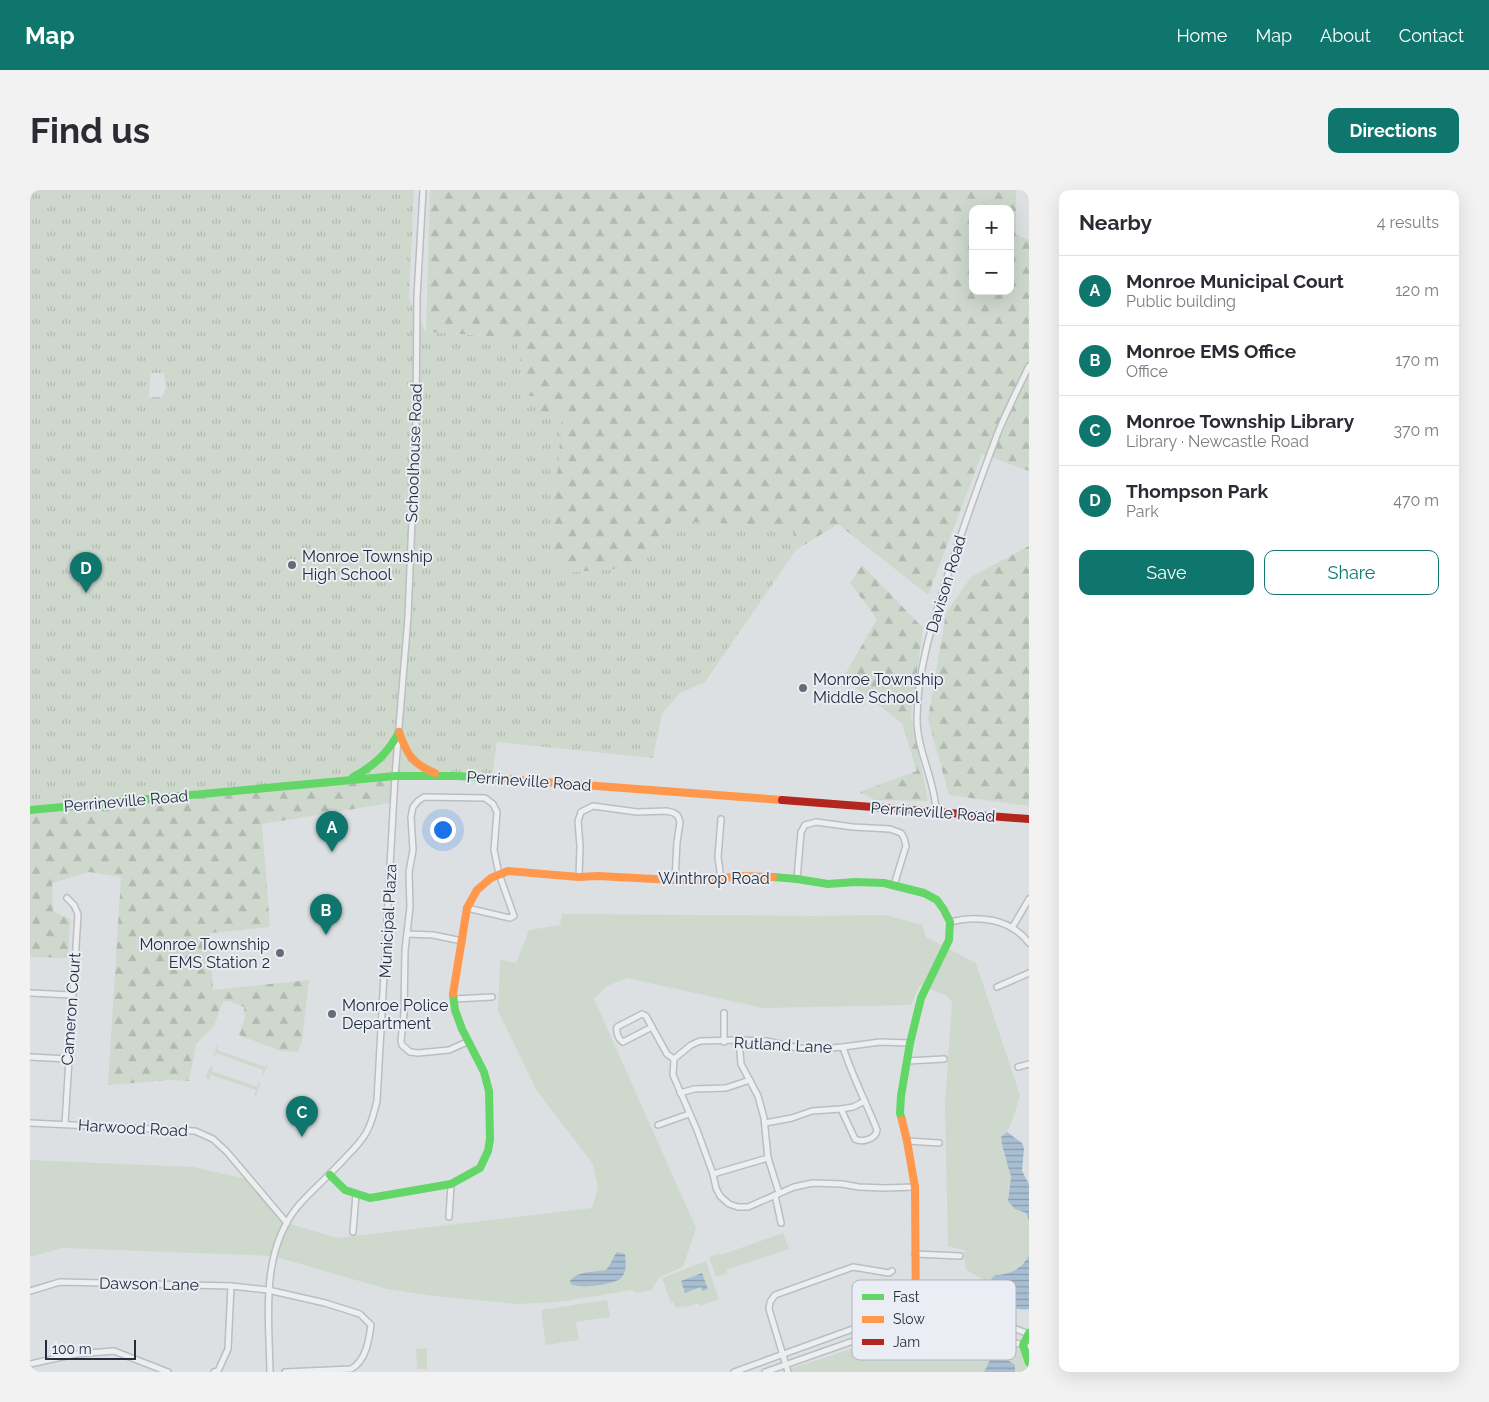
<!DOCTYPE html>
<meta charset="utf-8">
<style>
:root{--surface:#fff;--page:#f2f2f3;--text:#2b2b33;--muted:#7c7c81;--line:#e1e1e2;--accent:#0f766e}
body{margin:0;font-family:Raleway,sans-serif;background:var(--page);color:var(--text)}
.controls{position:absolute;right:15px;top:15px;display:grid;overflow:hidden;border-radius:10px;box-shadow:0 5px 20px #0002}
.controls button{width:45px;height:45px;display:grid;place-items:center;padding:0;border:0;border-bottom:1px solid var(--line);background:var(--surface);color:var(--text);font:25px sans-serif}
.scale{position:absolute;left:15px;bottom:12px;width:91px;box-sizing:border-box;padding-left:5px;border:2px solid #242e3d;border-top:0;font-size:14px;line-height:18px;white-space:nowrap;color:#242e3d;-webkit-text-stroke:4px #eaeef4;paint-order:stroke}
.you{position:absolute;left:412px;top:639px;width:18px;height:18px;margin:-12px;border:4px solid #fff;border-radius:50%;background:#1a73e8;box-shadow:0 0 0 8px #1a73e833}
.badge{display:grid;place-items:center;width:32px;height:32px;border-radius:50%;background:var(--accent);color:#fff;font-size:16px;font-weight:700}
.pin{position:absolute;translate:-50% -41px;filter:drop-shadow(0 1px 2px #0008)}
.pin::after{content:'';position:absolute;top:26px;width:18px;height:15px;background:inherit;clip-path:polygon(0 0,100% 0,50% 100%)}
.list{margin:0;padding:0;list-style:none}
h2{display:flex;justify-content:space-between;align-items:center;height:65px;margin:0;padding:0 20px;font-size:21px}
h2 small{font-size:16px;font-weight:400;color:var(--muted)}
.list li{display:grid;grid-template-columns:32px 1fr auto;gap:15px;align-items:center;box-sizing:border-box;height:70px;padding:0 20px;border-top:1px solid var(--line)}
.list b{display:block;font-size:19px;white-space:nowrap}
.list p{margin:0;font-size:16px;white-space:nowrap;color:var(--muted)}
.list em{font-size:16px;font-style:normal;color:var(--muted)}
.actions{display:flex;gap:10px;padding:15px 20px}
.actions a{flex:1;padding:11px 0;border:1px solid var(--accent);border-radius:10px;text-align:center;font-size:18px;color:var(--accent)}
.actions .main{background:var(--accent);color:#fff}
.map{position:relative;flex:none;width:999px;height:1182px;overflow:hidden;border-radius:10px}
header{display:flex;align-items:center;gap:30px;box-sizing:border-box;height:70px;padding:0 25px;background:var(--accent);color:#fff}
header strong{font-size:24px}
nav{display:flex;gap:28px;margin-inline-start:auto;font-size:18px}
.intro{display:flex;align-items:center;justify-content:space-between;box-sizing:border-box;height:120px;padding:0 30px}
h1{margin:0;font-size:35px}
.button{padding:12px 22px;border-radius:10px;background:var(--accent);color:#fff;font-size:18px;font-weight:700}
main{display:flex;gap:30px;padding:0 30px}
aside{flex:1;background:var(--surface);border-radius:10px;box-shadow:0 5px 20px #0002}
.map>svg:first-child{display:block}
</style>
<header>
<strong>Map</strong>
<nav><a>Home</a><a>Map</a><a>About</a><a>Contact</a></nav>
</header>
<div class="intro"><h1>Find us</h1><a class="button">Directions</a></div>
<main>
<div class="map">
<svg width="999" height="1182" viewBox="0 0 999 1182">
<defs>
<pattern id="forest-firs" width="22" height="20" patternUnits="userSpaceOnUse" patternTransform="scale(1.25)"><rect width="22" height="20" fill="#ced8cd"/><path d="M5 1l3.5 6h-7zM16 11l3.5 6h-7z" fill="#b1bab1"/></pattern>
<pattern id="park-tufts" width="24" height="20" patternUnits="userSpaceOnUse" patternTransform="scale(1.25)"><rect width="24" height="20" fill="#ced8cd"/><path d="M3 7l-1-3M5 7V3M7 7l1-3M15 17l-1-3M17 17v-4M19 17l1-3" fill="none" stroke="#b1bab1"/></pattern>
<pattern id="water-rules" width="6" height="5" patternUnits="userSpaceOnUse" patternTransform="scale(1.25)"><rect width="6" height="5" fill="#a8bed2"/><path d="M0 2.5h6" fill="none" stroke="#899bac"/></pattern>
</defs>
<rect width="100%" height="100%" fill="#dde0e3"/>
<g fill="#ced8cd">
<path d="M 532,724 L 784,726 L 855,725 L 892,735 L 896,747 L 946,773 L 990,905 L 983,929 L 977,942 C 963,949 980,975 981,987 C 981,994 978,1003 978,1011 L 985,1019 L 996,1023 L 999,1031 L 999,1066 L 996,1071 L 982,1081 L 975,1085 L 965,1085 L 961,1089 L 956,1091 L 936,1080 L 934,1060 L 918,1056 L 915,915 L 922,812 L 917,806 L 890,795 L 881,815 L 733,818 L 597,788 L 577,796 L 564,809 L 666,1038 L 653,1077 L 630,1087 L 621,1100 L 607,1103 L 602,1100 L 528,1112 L 487,1114 L 403,1106 L 357,1099 L 243,1066 L 33,1058 L 0,1067 L 0,970 L 163,977 L 221,990 L 257,1033 L 307,1048 L 562,1018 L 568,997 L 563,974 L 507,901 L 468,821 L 470,770 L 486,773 L 499,740 L 530,735 Z"/>
<path d="M 187,855 L 188,855 L 187,860 L 235,877 L 238,872 L 234,885 L 232,884 L 233,880 L 186,863 L 184,867 L 183,867 Z"/>
<path d="M 183,875 L 182,881 L 227,897 L 228,893 L 231,892 L 226,906 L 224,905 L 226,900 L 181,885 L 179,890 L 177,889 L 176,886 L 179,878 Z"/>
<path d="M 753,1043 L 759,1059 L 696,1080 L 697,1083 L 686,1087 L 679,1067 L 690,1063 L 691,1065 Z"/>
<path d="M 676,1071 L 689,1109 L 670,1116 L 668,1113 L 654,1118 L 654,1116 L 646,1118 L 643,1112 L 641,1113 L 632,1088 Z"/>
<path d="M 577,1110 L 580,1127 L 546,1132 L 549,1150 L 516,1155 L 511,1120 Z"/>
<path d="M 883,1139 L 947,1143 L 996,1161 L 999,1173 L 999,1182 L 760,1182 L 759,1179 Z"/>
<path d="M 397,1158 L 397,1179 L 387,1179 L 386,1159 Z"/>
</g>
<g fill="url(#forest-firs)" fill-rule="evenodd">
<path d="M 400,0 L 986,0 L 986,44 L 999,50 L 999,281 L 952,264 L 898,405 L 808,334 L 766,360 L 762,337 L 642,331 L 607,378 L 541,382 L 529,377 L 517,351 L 528,276 L 510,223 L 495,205 L 487,148 L 396,142 ZM 943,19 L 980,19 L 980,101 L 943,101 Z"/>
<path d="M 999,356 L 999,616 L 919,605 L 898,529 L 916,423 L 941,387 Z"/>
<path d="M 832,375 L 893,438 L 881,525 L 898,611 L 845,610 L 829,602 L 887,581 L 872,533 L 813,488 L 847,429 L 820,393 Z"/>
<path d="M 368,585 L 366,612 L 232,634 L 240,737 L 180,743 L 183,800 L 279,790 L 272,851 L 268,862 L 251,861 L 209,845 L 215,827 L 214,817 L 200,811 L 194,811 L 190,818 L 184,836 L 166,854 L 159,891 L 140,890 L 78,895 L 91,687 L 59,682 L 22,693 L 23,721 L 40,729 L 38,768 L 0,767 L 0,620 Z"/>
</g>
<path fill="url(#park-tufts)" fill-rule="evenodd" d="M 0,0 L 384,0 L 379,109 L 396,142 L 487,148 L 495,205 L 510,207 L 510,223 L 532,226 L 528,276 L 518,351 L 529,377 L 542,382 L 607,378 L 642,331 L 762,337 L 766,360 L 675,492 L 650,503 L 632,523 L 623,568 L 467,552 L 462,587 L 412,586 L 0,620 ZM 120,183 L 134,183 L 136,198 L 132,207 L 119,207 Z"/>
<g fill="url(#water-rules)">
<path d="M 977,942 L 992,953 L 994,958 L 992,981 L 999,994 L 999,1031 L 996,1023 L 985,1019 L 978,1011 L 981,987 L 972,955 L 971,947 Z"/>
<path d="M 587,1062 L 595,1064 C 596,1072 597,1082 591,1088 C 584,1095 549,1099 541,1094 L 540,1091 C 547,1081 565,1082 576,1080 C 581,1075 582,1068 587,1062 Z"/>
<path d="M 999,1066 L 999,1119 C 983,1122 970,1113 960,1101 L 961,1089 L 965,1085 C 979,1085 991,1079 999,1066 Z"/>
<path d="M 672,1083 L 678,1099 L 672,1101 L 671,1097 L 655,1103 L 651,1091 Z"/>
<path d="M 965,1167 L 979,1171 L 985,1175 L 985,1182 L 954,1182 L 961,1168 Z"/>
</g>
<g fill="none" stroke-linecap="round" stroke-linejoin="round">
<defs>
<g id="street">
<path d="M 906,621 C 905,590 887,561 887,529 C 887,478 904,429 919,381 C 934,335 950,290 967,245 C 976,222 988,199 999,176"/>
<path d="M 549,687 L 550,656 L 548,631 L 551,622 L 563,616 L 607,622 L 637,621 L 644,623 L 648,626 L 650,632 L 647,652 L 645,690"/>
<path d="M 691,689 L 688,667 L 691,629"/>
<path d="M 767,689 L 771,642 L 775,635 L 786,632 L 823,637 L 860,639 L 871,643 L 874,648 L 876,656 L 864,695"/>
<path d="M 437,718 L 480,728 L 484,726 L 469,684 L 464,660 L 467,622 L 463,614 L 455,608 L 394,607 L 388,611 L 383,617 L 381,627 L 383,660 L 379,682 L 380,717 L 375,760 L 374,823 L 371,851 L 372,855 L 380,862 L 388,863 L 419,860 L 437,852"/>
<path d="M 920,732 C 948,725 980,728 999,753"/>
<path d="M 982,738 L 999,709"/>
<path d="M 377,744 L 403,745 L 432,751"/>
<path d="M 967,797 L 999,783"/>
<path d="M 0,803 L 42,805"/>
<path d="M 424,809 L 462,807"/>
<path d="M 612,824 L 616,826 L 622,837 L 593,852 C 588,849 586,842 587,837 Z"/>
<path d="M 622,837 L 637,864 L 644,869"/>
<path d="M 709,850 L 711,874 L 728,906 L 734,928 L 738,968 L 749,1003"/>
<path d="M 694,852 L 694,823"/>
<path d="M 880,853 L 850,852 L 813,857 L 789,859 L 768,858 L 737,851 L 709,850 L 670,851 L 661,855 L 644,869 L 643,885 L 667,940 L 683,984 L 686,998 L 690,1006 L 699,1014 L 708,1017 L 718,1017 L 764,997 L 783,993 L 812,994 L 829,997 L 855,998 L 885,997"/>
<path d="M 0,867 L 38,869"/>
<path d="M 877,871 L 914,869"/>
<path d="M 988,877 L 999,874"/>
<path d="M 650,903 L 664,899 L 696,898 L 720,890"/>
<path d="M 811,919 L 825,949 C 832,953 846,949 847,940 C 836,912 822,886 813,857"/>
<path d="M 0,933 L 165,941 L 183,949 L 197,962 L 257,1033"/>
<path d="M 735,933 L 762,928 L 782,921 L 811,919 L 823,917 L 835,911"/>
<path d="M 35,934 L 48,724 L 44,715 L 37,708"/>
<path d="M 628,935 L 659,924"/>
<path d="M 877,951 L 909,953"/>
<path d="M 683,984 L 738,968"/>
<path d="M 745,1005 L 751,1033"/>
<path d="M 419,1027 L 421,994"/>
<path d="M 323,1042 L 326,1004"/>
<path d="M 885,1064 L 930,1066"/>
<path d="M 0,1101 L 30,1092 L 201,1096 L 238,1100 L 295,1113 L 330,1124 L 341,1135 C 339,1150 336,1171 321,1179 L 255,1182"/>
<path d="M 0,1174 L 46,1164 L 84,1161 L 138,1182"/>
<path d="M 184,1182 L 188,1181 L 198,1159 L 201,1096"/>
<path d="M 240,1182 C 239,1126 230,1062 268,1016 C 283,999 301,984 316,967 C 323,960 331,952 336,943 C 342,933 344,922 347,911 L 365,586 L 378,427 L 386,232 L 387,107 L 393,0"/>
<path d="M 704,1182 L 831,1136 L 861,1128 L 905,1124 L 940,1127 L 962,1130 L 999,1144"/>
<path d="M 735,1182 L 826,1150 L 867,1139 L 916,1137 L 945,1140 L 999,1157"/>
<path d="M 758,1182 L 739,1119 L 740,1112 L 745,1105 L 823,1077 L 859,1083 L 862,1081"/>
</g>
</defs>
<use href="#street" stroke="#bbbec1" stroke-width="8"/>
<use href="#street" stroke="#edeef0" stroke-width="5"/>
<g stroke="#63d668" stroke-width="8">
<path d="M 323,587 C 344,576 358,563 369,542"/>
<path d="M 0,620 L 365,586 L 427,586 L 476,589"/>
<path d="M 743,687 L 767,689 L 798,694 L 825,692 L 854,693 L 894,703 L 907,710 L 914,720 L 920,732 L 919,750 L 891,808 L 880,853 L 871,906 L 870,923 L 872,930"/>
<path d="M 300,985 L 315,1000 L 340,1008 L 421,994 L 450,978 L 458,961 L 460,949 L 459,901 L 454,882 L 432,839 L 425,820 L 423,804"/>
<path d="M 999,1143 L 993,1155 L 999,1173"/>
</g>
<g stroke="#ff974d" stroke-width="8">
<path d="M 369,542 C 377,564 382,574 405,583"/>
<path d="M 476,589 L 752,610"/>
<path d="M 423,804 L 437,718 L 447,700 L 461,688 L 478,681 L 549,687 L 568,686 L 662,691 L 683,690 L 708,686 L 743,687"/>
<path d="M 872,930 L 877,951 L 885,997 L 886,1137"/>
</g>
<path stroke="#b3261e" stroke-width="8" d="M 752,610 L 999,629"/>
</g>
<g fill="#656c77" stroke="#eaeef4" stroke-width="2">
<circle cx="262" cy="375" r="5"/>
<circle cx="773" cy="498" r="5"/>
<circle cx="250" cy="763" r="5"/>
<circle cx="302" cy="824" r="5"/>
</g>
<g text-anchor="middle" dominant-baseline="central" stroke-width="4" stroke-linejoin="round" paint-order="stroke">
<g font-size="16" fill="#242e3d" stroke="#eaeef4">
<text transform="translate(384 263) rotate(-88)">Schoolhouse Road</text>
<text transform="translate(916 394) rotate(-73)">Davison Road</text>
<text transform="translate(499 591) rotate(4)">Perrineville Road</text>
<text transform="translate(96 611) rotate(-5)">Perrineville Road</text>
<text transform="translate(903 622) rotate(4)">Perrineville Road</text>
<text x="684" y="688">Winthrop Road</text>
<text transform="translate(358 731) rotate(-87)">Municipal Plaza</text>
<text transform="translate(41 819) rotate(-86)">Cameron Court</text>
<text transform="translate(753 855) rotate(3)">Rutland Lane</text>
<text transform="translate(103 938) rotate(3)">Harwood Road</text>
<text transform="translate(119 1094) rotate(1)">Dawson Lane</text>
</g>
<g font-size="16" fill="#242e3d" stroke="#eaeef4" text-anchor="start">
<text x="272" y="366">Monroe Township<tspan x="272" dy="18">High School</tspan></text>
<text x="783" y="489">Monroe Township<tspan x="783" dy="18">Middle School</tspan></text>
<text x="240" y="754" text-anchor="end">Monroe Township<tspan x="240" dy="18">EMS Station 2</tspan></text>
<text x="312" y="815">Monroe Police<tspan x="312" dy="18">Department</tspan></text>
</g>
</g>
<rect x="822" y="1090" width="164" height="80" rx="8" fill="#eaeef4" stroke="#afb4bd" stroke-width="1"/>
<rect x="832" y="1104" width="22" height="6" fill="#63d668"/>
<rect x="832" y="1126" width="22" height="7" fill="#ff974d"/>
<rect x="832" y="1149" width="22" height="6" fill="#b3261e"/>
<g font-size="14" fill="#242e3d">
<text x="863" y="1112">Fast</text>
<text x="863" y="1134">Slow</text>
<text x="863" y="1157">Jam</text>
</g>
</svg>
<div class="controls">
<button>+</button>
<button>−</button>
</div>
<div class="scale">100 m</div>
<div class="you"></div>
<div class="pin badge" style="left:302px;top:662px">A</div>
<div class="pin badge" style="left:296px;top:745px">B</div>
<div class="pin badge" style="left:272px;top:947px">C</div>
<div class="pin badge" style="left:56px;top:403px">D</div>
</div>
<aside>
<h2>Nearby<small>4 results</small></h2>
<ul class="list">
<li><span class="badge">A</span><div><b>Monroe Municipal Court</b><p>Public building</p></div><em>120 m</em></li>
<li><span class="badge">B</span><div><b>Monroe EMS Office</b><p>Office</p></div><em>170 m</em></li>
<li><span class="badge">C</span><div><b>Monroe Township Library</b><p>Library · Newcastle Road</p></div><em>370 m</em></li>
<li><span class="badge">D</span><div><b>Thompson Park</b><p>Park</p></div><em>470 m</em></li>
</ul>
<div class="actions"><a class="main">Save</a><a>Share</a></div>
</aside>
</main>
